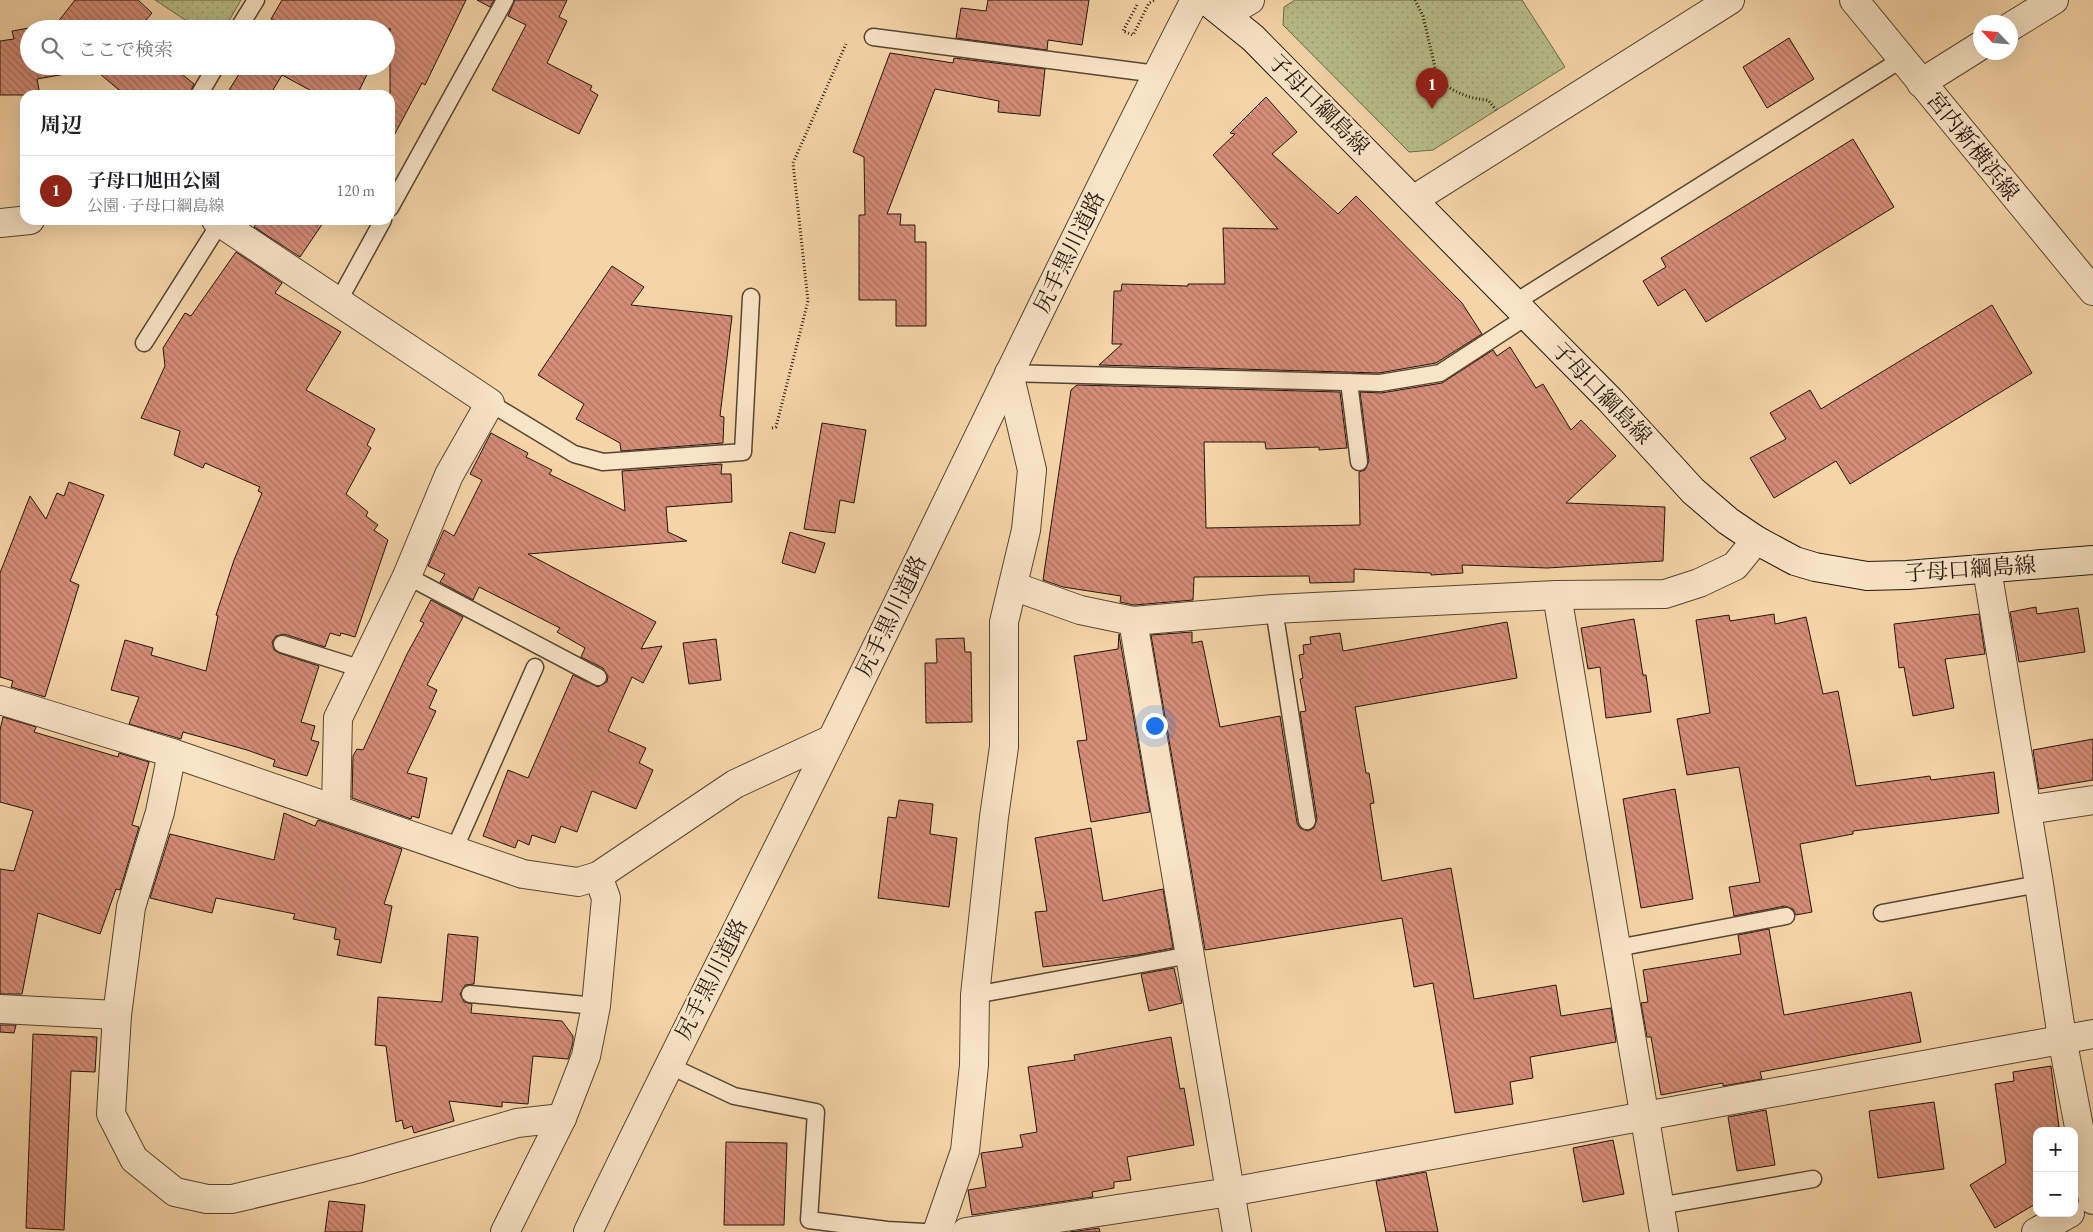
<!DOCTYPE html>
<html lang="ja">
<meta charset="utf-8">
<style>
:root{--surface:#fff;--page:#f6f6f6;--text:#202124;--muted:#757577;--line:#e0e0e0;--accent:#8f2418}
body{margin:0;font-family:"EB Garamond","Noto Serif JP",serif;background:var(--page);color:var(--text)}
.controls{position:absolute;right:15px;bottom:15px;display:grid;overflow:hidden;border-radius:10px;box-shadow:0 5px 20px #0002}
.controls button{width:45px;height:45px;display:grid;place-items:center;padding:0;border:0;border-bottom:1px solid var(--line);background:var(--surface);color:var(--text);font:25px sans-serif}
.compass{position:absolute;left:1973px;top:15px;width:45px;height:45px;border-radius:50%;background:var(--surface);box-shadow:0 5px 20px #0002;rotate:296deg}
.you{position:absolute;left:1154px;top:725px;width:18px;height:18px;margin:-12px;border:4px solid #fff;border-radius:50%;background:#1a73e8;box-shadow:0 0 0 8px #1a73e833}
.badge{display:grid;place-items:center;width:32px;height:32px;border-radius:50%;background:var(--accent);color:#fff;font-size:16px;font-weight:700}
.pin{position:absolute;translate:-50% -41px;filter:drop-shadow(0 1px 2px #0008)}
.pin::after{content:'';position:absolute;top:26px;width:18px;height:15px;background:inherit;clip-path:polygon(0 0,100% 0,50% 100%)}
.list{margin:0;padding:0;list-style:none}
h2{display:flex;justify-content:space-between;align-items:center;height:65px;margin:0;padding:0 20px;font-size:21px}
h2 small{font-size:16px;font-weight:400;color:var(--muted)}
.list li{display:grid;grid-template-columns:32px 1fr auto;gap:15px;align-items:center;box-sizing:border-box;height:70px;padding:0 20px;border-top:1px solid var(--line)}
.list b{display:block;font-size:19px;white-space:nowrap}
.list p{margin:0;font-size:16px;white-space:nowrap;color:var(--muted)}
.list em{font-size:16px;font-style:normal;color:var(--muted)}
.icon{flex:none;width:28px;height:28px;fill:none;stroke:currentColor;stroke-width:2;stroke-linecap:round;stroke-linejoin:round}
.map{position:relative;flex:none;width:2093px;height:1232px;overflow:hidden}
.search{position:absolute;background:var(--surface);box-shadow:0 5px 20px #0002;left:20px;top:20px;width:375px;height:55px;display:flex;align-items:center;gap:12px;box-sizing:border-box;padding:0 18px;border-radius:28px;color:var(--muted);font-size:19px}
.panel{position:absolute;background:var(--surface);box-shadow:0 5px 20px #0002;left:20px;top:90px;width:375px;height:135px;border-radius:15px}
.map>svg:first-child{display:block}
</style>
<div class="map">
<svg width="2093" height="1232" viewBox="0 0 2093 1232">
<defs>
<pattern id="park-dots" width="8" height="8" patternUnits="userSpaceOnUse" patternTransform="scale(1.25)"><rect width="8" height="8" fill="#b8be8a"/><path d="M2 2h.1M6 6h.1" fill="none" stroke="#9ea276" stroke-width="1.8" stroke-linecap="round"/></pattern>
<pattern id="building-back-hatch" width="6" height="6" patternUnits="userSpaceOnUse" patternTransform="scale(1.25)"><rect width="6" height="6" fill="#d68d78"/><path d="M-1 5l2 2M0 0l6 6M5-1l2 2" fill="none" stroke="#ad7261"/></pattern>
</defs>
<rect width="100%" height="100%" fill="#f5d5a8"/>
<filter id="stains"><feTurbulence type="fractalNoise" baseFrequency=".004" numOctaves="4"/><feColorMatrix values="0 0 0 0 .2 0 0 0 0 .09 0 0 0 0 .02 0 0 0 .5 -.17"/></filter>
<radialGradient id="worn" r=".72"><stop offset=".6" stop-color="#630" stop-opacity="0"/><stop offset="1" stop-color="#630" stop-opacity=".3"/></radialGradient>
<g fill="url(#park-dots)" stroke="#6d6a4b">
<path d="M 155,0 L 241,0 L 224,29 L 199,29 Z"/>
<path d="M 1295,0 L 1522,0 L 1565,67 L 1433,150 L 1409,152 L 1283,25 L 1284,7 Z"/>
</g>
<g fill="url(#building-back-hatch)" stroke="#22150c">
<path d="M 75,0 L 138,0 L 152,13 L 138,29 L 29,29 L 29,66 L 172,66 L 194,84 L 189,95 L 125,95 L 94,69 L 37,79 L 40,95 L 0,95 L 0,41 L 14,39 L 12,31 L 57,23 Z"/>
<path d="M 282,0 L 466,0 L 425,85 L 422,83 L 390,143 L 390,28 L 386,36 L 386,29 L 271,29 L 275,21 L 271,19 Z"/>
<path d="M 477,0 L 494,0 L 490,7 Z"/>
<path d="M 515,0 L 567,0 L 559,17 L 567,21 L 547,63 L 592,86 L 590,90 L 598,95 L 579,134 L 492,90 L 526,25 L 508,16 Z"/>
<path d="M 988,0 L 1089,0 L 1082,45 L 1048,40 L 1047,50 L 956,38 L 961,8 L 986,11 Z"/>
<path d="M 1789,38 L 1814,79 L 1767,108 L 1743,67 Z"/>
<path d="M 890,53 L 953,63 L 954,58 L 1045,69 L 1040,116 L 998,112 L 999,101 L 935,89 L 887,214 L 901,214 L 900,225 L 915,225 L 915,242 L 926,242 L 926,326 L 896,326 L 896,300 L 859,300 L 859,215 L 865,215 L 864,157 L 853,152 Z"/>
<path d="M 244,66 L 371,66 L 357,95 L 319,95 L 282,75 L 270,95 L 226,95 Z"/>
<path d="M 1266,97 L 1297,132 L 1272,154 L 1338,214 L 1356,196 L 1462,303 L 1482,334 L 1436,363 L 1379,373 L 1099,365 L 1122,344 L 1112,344 L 1114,291 L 1121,291 L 1122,284 L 1188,286 L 1188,284 L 1225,284 L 1223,228 L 1278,229 L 1213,155 L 1235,134 L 1230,133 Z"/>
<path d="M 1853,139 L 1894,207 L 1706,322 L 1685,289 L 1658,306 L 1643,281 L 1666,267 L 1661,258 Z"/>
<path d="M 259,220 L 325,220 L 300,257 L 254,227 Z"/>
<path d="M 236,252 L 282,283 L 275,293 L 341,332 L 306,390 L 375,429 L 367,445 L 371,448 L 346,494 L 368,512 L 366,516 L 378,525 L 374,530 L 388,540 L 355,637 L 341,633 L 340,636 L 330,633 L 325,647 L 284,634 L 276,636 L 272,642 L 274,650 L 279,653 L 319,666 L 301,722 L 315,726 L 311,740 L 319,742 L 307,776 L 273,766 L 275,760 L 247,750 L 183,732 L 181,739 L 129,724 L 139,697 L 111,690 L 125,640 L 153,648 L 151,655 L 206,671 L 218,616 L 216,615 L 234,560 L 262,493 L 258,491 L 260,487 L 205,463 L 203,468 L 174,455 L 180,431 L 141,418 L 165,366 L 163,348 L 185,313 L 191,316 Z"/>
<path d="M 612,266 L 644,287 L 631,305 L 732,316 L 720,416 L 724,417 L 723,443 L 621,451 L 620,443 L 576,419 L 584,404 L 538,375 Z"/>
<path d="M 1992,305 L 2032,373 L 1850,484 L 1836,461 L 1774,498 L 1750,458 L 1786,439 L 1770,413 L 1810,390 L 1821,409 Z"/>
<path d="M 1510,347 L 1536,388 L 1543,384 L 1571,430 L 1581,420 L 1616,456 L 1566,503 L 1665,507 L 1663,561 L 1547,568 L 1462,565 L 1463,573 L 1431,575 L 1431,573 L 1354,569 L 1354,582 L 1310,583 L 1309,576 L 1194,577 L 1193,600 L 1134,605 L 1120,602 L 1121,596 L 1063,587 L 1043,580 L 1071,390 L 1077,385 L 1340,392 L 1347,448 L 1319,450 L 1319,447 L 1266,449 L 1265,442 L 1204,442 L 1206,528 L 1360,525 L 1359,472 L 1365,470 L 1369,461 L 1360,392 L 1381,393 L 1442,383 L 1493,350 L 1497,356 Z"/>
<path d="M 822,423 L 866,430 L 854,503 L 840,500 L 835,533 L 804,529 Z"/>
<path d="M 491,433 L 528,453 L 526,457 L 552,470 L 549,474 L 625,511 L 622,471 L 722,464 L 721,474 L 731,474 L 732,502 L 666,507 L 668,532 L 687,541 L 528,554 L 656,622 L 641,649 L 662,646 L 643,683 L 632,677 L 608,731 L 646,748 L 639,763 L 653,770 L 636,809 L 592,791 L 577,832 L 561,826 L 555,843 L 532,835 L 529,845 L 518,840 L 515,848 L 483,836 L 508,770 L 528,778 L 573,675 L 598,687 L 607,682 L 608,676 L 603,668 L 581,657 L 585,648 L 557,632 L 560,628 L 479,587 L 473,600 L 440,582 L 445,574 L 428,566 L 444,530 L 454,536 L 482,480 L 470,474 Z"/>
<path d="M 69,482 L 104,495 L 70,581 L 79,585 L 45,697 L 11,687 L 13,681 L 0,677 L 0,573 L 30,496 L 46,519 L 57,493 L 64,496 Z"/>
<path d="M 790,532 L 825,543 L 815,573 L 782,563 Z"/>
<path d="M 431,600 L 463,617 L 427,685 L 437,690 L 429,708 L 436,711 L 407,773 L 427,778 L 419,818 L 412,816 L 411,819 L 352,798 L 353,756 L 357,749 L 363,750 L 407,654 L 424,623 L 420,621 Z"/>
<path d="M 2036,607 L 2037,614 L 2078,608 L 2085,652 L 2019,662 L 2010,612 Z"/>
<path d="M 1774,614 L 1775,624 L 1806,617 L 1823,694 L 1838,691 L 1856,786 L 1930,776 L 1931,780 L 1994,772 L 1999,813 L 1853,831 L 1853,834 L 1800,844 L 1812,912 L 1796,915 L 1793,909 L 1785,906 L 1734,916 L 1729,887 L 1760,882 L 1739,767 L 1687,775 L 1677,719 L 1710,713 L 1696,620 L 1729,615 L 1730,621 Z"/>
<path d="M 1979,614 L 1985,654 L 1945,659 L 1954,708 L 1913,716 L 1904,667 L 1899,668 L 1894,624 Z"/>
<path d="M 1634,619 L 1643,675 L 1646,675 L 1651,712 L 1606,718 L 1600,667 L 1588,669 L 1581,628 Z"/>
<path d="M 1507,622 L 1517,678 L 1355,707 L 1366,773 L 1369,773 L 1374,803 L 1370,804 L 1382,881 L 1451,868 L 1474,999 L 1556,985 L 1561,1016 L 1611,1008 L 1616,1042 L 1530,1057 L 1533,1078 L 1510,1082 L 1513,1104 L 1455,1113 L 1433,983 L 1414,987 L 1402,918 L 1205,950 L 1151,635 L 1192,632 L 1192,643 L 1202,641 L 1220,727 L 1280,716 L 1297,823 L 1300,828 L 1308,831 L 1314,828 L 1317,819 L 1300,712 L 1306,711 L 1300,679 L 1303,678 L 1299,655 L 1304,654 L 1303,645 L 1311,644 L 1310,637 L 1340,633 L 1343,651 Z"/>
<path d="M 1119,634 L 1150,812 L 1091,822 L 1077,741 L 1087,740 L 1074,656 L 1118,649 Z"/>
<path d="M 964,638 L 965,652 L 971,652 L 972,722 L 926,723 L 925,663 L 937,663 L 936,639 Z"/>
<path d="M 716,639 L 721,680 L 689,684 L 683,643 Z"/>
<path d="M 3,717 L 36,727 L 34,732 L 44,735 L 118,757 L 119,753 L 149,762 L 132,825 L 139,827 L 120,890 L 116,889 L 100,934 L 38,913 L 22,994 L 0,994 L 0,869 L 14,871 L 33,811 L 0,802 L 0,730 Z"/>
<path d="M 2093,739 L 2093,780 L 2039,789 L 2033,750 Z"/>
<path d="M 1675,789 L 1693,899 L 1641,908 L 1623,799 Z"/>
<path d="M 899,800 L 933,804 L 930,834 L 957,838 L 949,907 L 878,898 L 888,817 L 896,818 Z"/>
<path d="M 284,813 L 315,826 L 318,820 L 402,849 L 384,904 L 392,906 L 381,963 L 337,955 L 340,940 L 334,939 L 336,928 L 293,919 L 295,914 L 216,898 L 212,913 L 150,898 L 170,834 L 274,860 Z"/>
<path d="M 1091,828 L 1103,901 L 1163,889 L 1173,948 L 1137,955 L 1043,967 L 1035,912 L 1047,911 L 1035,838 Z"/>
<path d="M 1769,929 L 1784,1015 L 1911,992 L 1921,1042 L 1760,1072 L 1762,1079 L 1723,1086 L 1723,1083 L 1661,1095 L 1651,1037 L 1647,1037 L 1641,1003 L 1648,1002 L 1643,970 L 1741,954 L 1738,935 Z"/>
<path d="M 448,934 L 478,937 L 474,984 L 465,985 L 460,994 L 464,1002 L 472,1004 L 471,1013 L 562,1021 L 573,1036 L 573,1043 L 568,1059 L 533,1056 L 528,1104 L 502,1102 L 502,1107 L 449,1101 L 454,1121 L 414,1133 L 412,1126 L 404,1129 L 402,1120 L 396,1122 L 386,1046 L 375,1045 L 378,997 L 442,1002 Z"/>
<path d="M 1174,968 L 1182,1003 L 1149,1011 L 1141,974 Z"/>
<path d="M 0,1025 L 16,1025 L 14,1033 L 0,1032 Z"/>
<path d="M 33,1034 L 97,1037 L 95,1072 L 71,1071 L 64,1230 L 26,1228 Z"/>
<path d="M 1171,1037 L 1180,1089 L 1184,1088 L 1194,1145 L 1127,1157 L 1131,1180 L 1114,1182 L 1114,1188 L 1092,1192 L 1093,1197 L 972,1215 L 968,1190 L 986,1187 L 981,1153 L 1023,1147 L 1020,1135 L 1037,1132 L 1028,1067 L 1075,1060 L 1074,1055 Z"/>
<path d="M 2051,1066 L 2059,1127 L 2037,1130 L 2037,1203 L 1995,1228 L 1970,1185 L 2006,1163 L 1995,1084 L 2014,1081 L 2013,1072 Z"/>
<path d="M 1934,1102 L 1944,1169 L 1878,1178 L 1869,1111 Z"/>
<path d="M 1766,1110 L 1775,1165 L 1737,1171 L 1728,1117 Z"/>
<path d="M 1613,1140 L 1624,1194 L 1583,1202 L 1573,1148 Z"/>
<path d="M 726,1142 L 787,1143 L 784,1225 L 724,1225 Z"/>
<path d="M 1426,1172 L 1438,1232 L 1386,1232 L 1376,1181 Z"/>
<path d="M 329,1201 L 365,1205 L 362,1232 L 325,1232 Z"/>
<path d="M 1099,1228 L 1100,1232 L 1070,1232 Z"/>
</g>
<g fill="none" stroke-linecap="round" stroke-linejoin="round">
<defs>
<g id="service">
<path d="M 238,29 L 256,0"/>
<path d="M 873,37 L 1157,74"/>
<path d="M 199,95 L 216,66"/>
<path d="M 390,208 L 505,0"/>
<path d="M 338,302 L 383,220"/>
<path d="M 1514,303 L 1902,59"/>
<path d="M 144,343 L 220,223"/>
<path d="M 1009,373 L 1380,383 L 1440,373 L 1526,317"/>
<path d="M 1349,382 L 1359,462"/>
<path d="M 490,403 L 574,454 L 603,462 L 743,452 L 751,297"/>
<path d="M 407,576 L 598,677"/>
<path d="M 1274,609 L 1307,821"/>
<path d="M 282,644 L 362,669"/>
<path d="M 454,850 L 535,667"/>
<path d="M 1882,913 L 2039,884"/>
<path d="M 1617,948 L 1786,916"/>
<path d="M 470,994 L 596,1006"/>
<path d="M 975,995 L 1190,955"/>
<path d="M 668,1065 L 734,1096 L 816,1112 L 809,1220 L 887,1230 L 924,1232"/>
<path d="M 1659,1206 L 1813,1179"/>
</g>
<g id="minor">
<path d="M 1225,15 L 1250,0"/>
<path d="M 2010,27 L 2054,0"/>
<path d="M 1921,83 L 1980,46"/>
<path d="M 1413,200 L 1730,0"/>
<path d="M 216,220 L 490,403 L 449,475 L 407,576 L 338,718 L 336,809"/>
<path d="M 0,223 L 30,220"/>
<path d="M 1987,569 L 2039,884 L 2062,1038 L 2093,1200"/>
<path d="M 1013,586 L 1080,610 L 1133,621 L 1274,609 L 1557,595 L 1665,594 L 1699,583 L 1735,566 L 1756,540"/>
<path d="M 1557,595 L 1664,1232"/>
<path d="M 1133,621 L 1237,1232"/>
<path d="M 0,700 L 172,753 L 523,874 L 578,882 L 598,876 L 735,784 L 832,739"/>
<path d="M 172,753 L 160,812 L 131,907 L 117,1015 L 111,1114 L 134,1159 L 175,1192 L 207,1199 L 232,1199 L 357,1169 L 517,1123 L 562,1118"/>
<path d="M 2027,810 L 2093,800"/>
<path d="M 0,1009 L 117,1015"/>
<path d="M 505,1232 L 562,1118 L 586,1056 L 596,1006 L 606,898 L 598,876"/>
<path d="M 937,1232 L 965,1151 L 974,1065 L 975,995 L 994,817 L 1004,747 L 1004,622 L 1026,530 L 1032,470 L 1009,373"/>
<path d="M 966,1232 L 1230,1192 L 2093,1034"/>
<path d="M 2036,1232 L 2070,1213"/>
</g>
<g id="tertiary">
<path d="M 1854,0 L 2093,291"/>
<path d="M 588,1232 C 667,1066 752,902 833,737 C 953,491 1070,244 1195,0"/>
</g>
<path id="secondary" d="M 1206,0 L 1253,38 L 1610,400 L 1693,491 L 1728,521 L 1756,540 L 1795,561 L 1815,567 L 1867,576 L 1907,575 L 2093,560"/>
</defs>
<use href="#service" stroke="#574533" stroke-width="19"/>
<use href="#minor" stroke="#574533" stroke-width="30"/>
<use href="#tertiary" stroke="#574533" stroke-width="30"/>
<use href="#secondary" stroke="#22150c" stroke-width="30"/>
<g stroke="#22150c" stroke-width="3" stroke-dasharray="1 2.5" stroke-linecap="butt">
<path d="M 1415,0 L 1423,16 L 1438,80 C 1454,92 1469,99 1488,100 L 1496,110"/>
<path d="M 1137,5 L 1123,31 L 1133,35 L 1149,3 L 1155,0"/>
<path d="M 772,428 L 776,427 L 808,301 L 793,163 L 846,44"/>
</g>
<use href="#service" stroke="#f8e4c6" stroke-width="16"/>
<use href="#minor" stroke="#f8e4c6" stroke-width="28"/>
<use href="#tertiary" stroke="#f8e4c6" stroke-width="28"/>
<use href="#secondary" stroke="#f8e4c6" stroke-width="28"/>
</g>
<g text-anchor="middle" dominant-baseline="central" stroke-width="5" stroke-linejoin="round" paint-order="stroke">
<g font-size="22" fill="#22150c" stroke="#f8e4c6">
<text transform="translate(1319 104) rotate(45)">子母口綱島線</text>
<text transform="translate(1973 146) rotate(51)">宮内新横浜線</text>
<text transform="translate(1069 252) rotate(-64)">尻手黒川道路</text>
<text transform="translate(1602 393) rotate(46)">子母口綱島線</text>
<text transform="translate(1970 569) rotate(-4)">子母口綱島線</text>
<text transform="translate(891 616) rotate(-64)">尻手黒川道路</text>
<text transform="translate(711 979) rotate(-63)">尻手黒川道路</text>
</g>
</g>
<rect width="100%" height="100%" filter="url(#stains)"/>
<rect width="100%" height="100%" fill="url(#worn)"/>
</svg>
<div class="controls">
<button>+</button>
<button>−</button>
</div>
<svg class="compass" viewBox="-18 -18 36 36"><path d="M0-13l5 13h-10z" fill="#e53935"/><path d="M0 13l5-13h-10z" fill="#757577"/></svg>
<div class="you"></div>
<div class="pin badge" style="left:1432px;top:109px">1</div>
<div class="search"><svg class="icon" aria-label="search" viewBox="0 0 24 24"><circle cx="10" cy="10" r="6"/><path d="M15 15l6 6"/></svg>ここで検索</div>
<section class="panel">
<h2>周辺<small></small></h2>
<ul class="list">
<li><span class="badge">1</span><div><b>子母口旭田公園</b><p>公園 · 子母口綱島線</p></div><em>120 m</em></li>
</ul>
</section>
</div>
